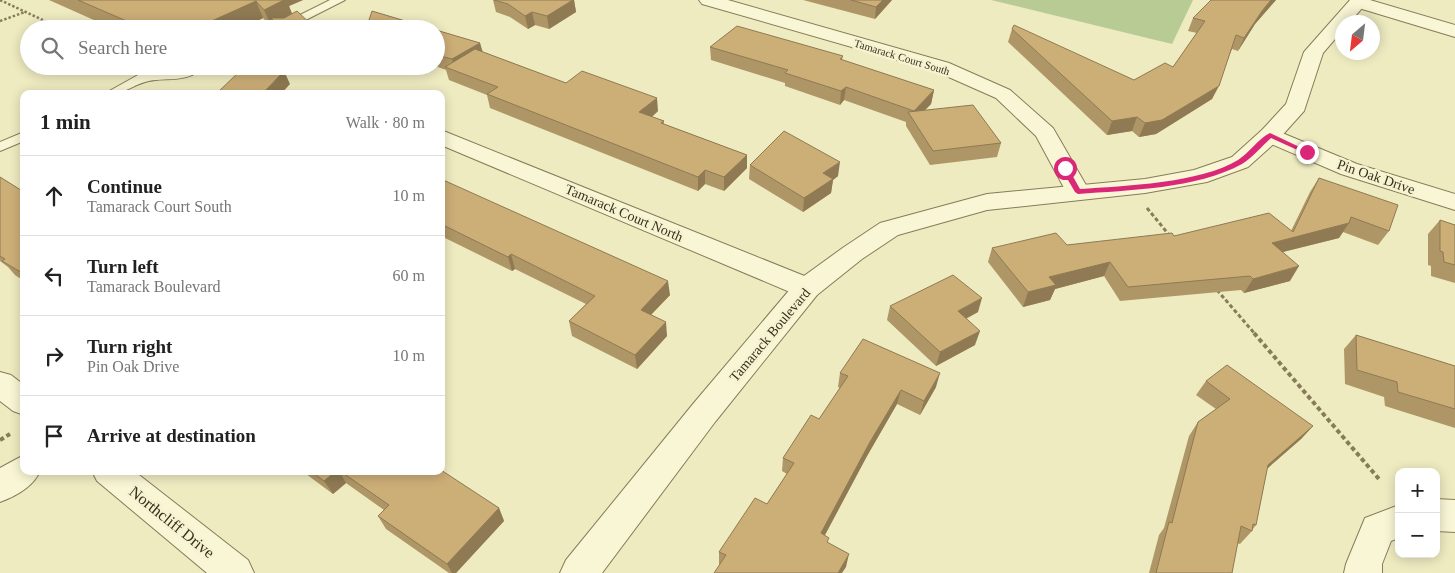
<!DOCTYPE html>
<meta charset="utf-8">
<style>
:root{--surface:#fff;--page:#f6f6f6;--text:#222;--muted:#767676;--line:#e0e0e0}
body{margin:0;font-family:Georgia,serif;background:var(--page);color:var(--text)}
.controls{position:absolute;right:15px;bottom:15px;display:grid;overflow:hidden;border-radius:10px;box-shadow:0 2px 12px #0003}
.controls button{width:45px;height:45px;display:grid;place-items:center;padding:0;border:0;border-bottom:1px solid var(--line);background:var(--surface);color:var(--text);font:25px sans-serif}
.compass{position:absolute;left:1335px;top:15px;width:45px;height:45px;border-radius:50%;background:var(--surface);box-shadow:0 2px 12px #0003;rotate:208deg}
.stop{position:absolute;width:15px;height:15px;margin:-11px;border:4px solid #db2777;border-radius:50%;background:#fff}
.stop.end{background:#db2777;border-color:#fff;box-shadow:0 1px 5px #0008}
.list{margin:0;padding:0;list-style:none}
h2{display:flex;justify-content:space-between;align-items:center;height:65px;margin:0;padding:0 20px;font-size:21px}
h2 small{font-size:16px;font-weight:400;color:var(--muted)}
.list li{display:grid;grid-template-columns:32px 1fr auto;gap:15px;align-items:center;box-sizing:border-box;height:80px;padding:0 20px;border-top:1px solid var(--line)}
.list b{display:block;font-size:19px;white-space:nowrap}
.list p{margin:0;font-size:16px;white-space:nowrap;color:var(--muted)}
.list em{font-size:16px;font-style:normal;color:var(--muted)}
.icon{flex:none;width:28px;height:28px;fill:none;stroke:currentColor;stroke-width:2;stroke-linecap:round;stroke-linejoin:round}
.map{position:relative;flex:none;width:1455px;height:573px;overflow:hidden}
.search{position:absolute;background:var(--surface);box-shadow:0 2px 12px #0003;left:20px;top:20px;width:425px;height:55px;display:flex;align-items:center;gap:12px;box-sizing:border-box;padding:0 18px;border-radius:28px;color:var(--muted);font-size:19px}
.panel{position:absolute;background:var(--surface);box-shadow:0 2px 12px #0003;left:20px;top:90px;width:425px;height:385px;border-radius:10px}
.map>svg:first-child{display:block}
</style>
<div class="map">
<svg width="1455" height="573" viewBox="0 0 1455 573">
<rect width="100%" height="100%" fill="#eeebc1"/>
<path fill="#b8cb95" d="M 991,0 L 1193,0 L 1172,44 Z"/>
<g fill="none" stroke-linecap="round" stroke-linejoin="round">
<defs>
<g id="service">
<path d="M 330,0 L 345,0 L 288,29 L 272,29 Z"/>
<path d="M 187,66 L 204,66 C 187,85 165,76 145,82 C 126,88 127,94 104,94 L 138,75 L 173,73 Z"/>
<path d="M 24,132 L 24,141 L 0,151 L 0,142 Z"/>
</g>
<g id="minor">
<path d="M 699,0 L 728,0 L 949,63 L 1010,90 L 1053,128 L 1090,192 L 1087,197 L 1078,200 L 1069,197 L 1036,136 L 996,98 L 935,71 L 702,4 Z"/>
<path d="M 1350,0 L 1370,0 L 1455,25 L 1455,37 L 1352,6 L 1349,2 Z"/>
<path d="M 1270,128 L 1357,164 L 1455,194 L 1455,210 L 1341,174 L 1262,140 L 1259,135 L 1262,130 Z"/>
<path d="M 441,130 L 817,281 L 821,288 L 817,295 L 807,298 L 797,295 L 441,145 Z"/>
<path d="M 0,372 L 11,375 L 24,385 L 24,415 L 13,411 L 0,401 Z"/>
<path d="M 24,455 L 24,471 L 40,471 C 33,487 16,496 0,502 L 0,468 Z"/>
<path d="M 92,471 L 134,471 L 248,560 L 254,573 L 207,573 L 97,481 Z"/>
<path d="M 1436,499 L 1455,500 L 1455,532 L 1436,531 Z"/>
<path d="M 1399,505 L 1399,538 L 1391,541 L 1382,564 L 1382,573 L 1344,573 L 1346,564 L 1365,518 Z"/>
</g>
<path id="tertiary" d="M 1350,0 L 1369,0 L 1350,22 L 1342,22 L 1342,31 L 1323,53 L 1304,111 L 1278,140 L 1248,167 L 1207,182 L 1145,193 L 987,210 L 898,235 L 862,259 L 817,295 L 715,422 L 602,573 L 560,573 L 566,560 L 693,404 L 797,281 L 844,247 L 880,223 L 987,194 L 1145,179 L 1194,170 L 1232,157 L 1262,130 L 1286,104 L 1304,52 Z"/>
</defs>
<use href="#service" stroke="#877c59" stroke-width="2"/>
<use href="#minor" stroke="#877c59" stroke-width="2"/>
<use href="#tertiary" stroke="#877c59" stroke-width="2"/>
<g stroke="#877c59" stroke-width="2.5" stroke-dasharray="2.5 2" stroke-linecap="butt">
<path d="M 0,0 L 62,29"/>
<path d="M 0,21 L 25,12"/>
</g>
<g stroke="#877c59" stroke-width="3" stroke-dasharray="4 2.5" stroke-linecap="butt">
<path d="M 1147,208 L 1170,236"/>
<path d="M 1217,290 L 1255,334"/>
</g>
<g stroke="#877c59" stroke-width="4" stroke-dasharray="4.5 3" stroke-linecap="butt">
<path d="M 1254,333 L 1379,479"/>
<path d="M 0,440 L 10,434"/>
</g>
<use href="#service" fill="#f8f6d4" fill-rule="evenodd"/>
<use href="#minor" fill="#f8f6d4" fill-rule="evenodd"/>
<use href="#tertiary" fill="#f8f6d4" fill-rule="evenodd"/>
</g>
<g fill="#af9666">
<path d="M 49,0 L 303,0 L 289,6 L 292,14 L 316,29 L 275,29 L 274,26 L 272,27 L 263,18 L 241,29 L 114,29 Z"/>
<path d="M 493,0 L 575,0 L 574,0 L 576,12 L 549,29 L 535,25 L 528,29 L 510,17 L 496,12 Z"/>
<path d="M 803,0 L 892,0 L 875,19 Z"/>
<path d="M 1211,0 L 1276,0 L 1255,24 L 1238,51 L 1232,49 L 1212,99 L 1156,134 L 1139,137 L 1132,131 L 1107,135 L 1008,42 L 1012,29 L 1134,80 L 1173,67 L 1197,33 L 1188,31 L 1193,18 Z"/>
<path d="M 436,30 L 480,43 L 483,52 L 566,83 L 658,111 L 652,117 L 664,121 L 664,124 L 747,155 L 747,168 L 724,191 L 705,184 L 698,191 L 490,108 L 487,95 L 449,80 L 446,70 L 435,66 L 436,66 Z"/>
<path d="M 710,47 L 843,56 L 842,60 L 934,90 L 931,104 L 925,110 L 1001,143 L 997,157 L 930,165 L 906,126 L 906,122 L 844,100 L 840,105 L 785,86 L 785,83 L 711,60 Z"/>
<path d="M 750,165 L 838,176 L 833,180 L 831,193 L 803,212 L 749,179 Z"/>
<path d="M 0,177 L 24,192 L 24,281 L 15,275 L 8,267 L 0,261 Z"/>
<path d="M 1319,178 L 1389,231 L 1378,245 L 1343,232 L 1339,238 L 1282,252 L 1290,281 L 1244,293 L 1241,290 L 1120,301 L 1104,276 L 1055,289 L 1050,300 L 1023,307 L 988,262 L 992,248 L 1067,245 L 1174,236 L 1291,231 L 1310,192 Z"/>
<path d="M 441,179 L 670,295 L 651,315 L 667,336 L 637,369 L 572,336 L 569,321 L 586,304 L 515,269 L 512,271 L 441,236 Z"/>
<path d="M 1440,220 L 1455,225 L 1455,283 L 1431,276 L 1431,266 L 1428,265 L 1428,234 Z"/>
<path d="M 890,306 L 978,312 L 966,319 L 975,345 L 936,366 L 887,320 Z"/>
<path d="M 1356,335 L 1455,366 L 1455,428 L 1385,406 L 1384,397 L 1345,384 L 1344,349 Z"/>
<path d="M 840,373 L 936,387 L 920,415 L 897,404 L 867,456 L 825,535 L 828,543 L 846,567 L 719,565 L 719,552 L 767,504 L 787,474 L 782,471 L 783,458 L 819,419 L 840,388 L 838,387 Z"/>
<path d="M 1206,381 L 1313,426 L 1301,439 L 1267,469 L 1256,525 L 1252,530 L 1252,531 L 1240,544 L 1237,543 L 1232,573 L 1149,573 L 1159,535 L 1164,528 L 1189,436 L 1198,422 L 1216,409 L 1196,395 Z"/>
<path d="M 302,471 L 441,471 L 499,508 L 504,521 L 456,573 L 449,573 L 386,529 L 378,516 L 384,510 L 346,483 L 333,494 Z"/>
</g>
<g fill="#8f7a53">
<path d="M 281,0 L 303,0 L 289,6 L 293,16 L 277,24 L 271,18 L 274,26 L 272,27 L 264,10 Z"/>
<path d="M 565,0 L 575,0 L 574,0 L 576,12 L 549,29 L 547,16 Z"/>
<path d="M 883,0 L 892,0 L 875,19 L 876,7 Z"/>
<path d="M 1271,0 L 1276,0 L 1255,24 L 1238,51 L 1244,38 L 1262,11 Z"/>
<path d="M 256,1 L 263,18 L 241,29 L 194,29 Z"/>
<path d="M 532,12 L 535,25 L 528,29 L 525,16 Z"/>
<path d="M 480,43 L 483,56 L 455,70 L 452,59 Z"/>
<path d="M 314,66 L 324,66 L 315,69 Z"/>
<path d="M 284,71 L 290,84 L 281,94 L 262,94 Z"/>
<path d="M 1219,86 L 1212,99 L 1156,134 L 1139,137 L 1145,123 Z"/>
<path d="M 846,87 L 844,100 L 840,105 L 841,91 Z"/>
<path d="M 934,90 L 931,104 L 914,121 L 913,119 L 914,111 Z"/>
<path d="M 657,98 L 658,111 L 641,126 L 639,112 Z"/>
<path d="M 1137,117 L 1132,131 L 1107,135 L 1112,121 Z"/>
<path d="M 747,155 L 747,168 L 724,191 L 724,177 Z"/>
<path d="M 840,162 L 838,176 L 833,180 L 831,193 L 803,212 L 804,198 L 823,173 Z"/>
<path d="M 705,170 L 705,184 L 698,191 L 698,177 Z"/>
<path d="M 1349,223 L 1339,238 L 1263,257 L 1272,243 Z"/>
<path d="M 511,254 L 515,269 L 512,271 L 508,257 Z"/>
<path d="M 1110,262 L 1104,276 L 1055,289 L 1050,300 L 1023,307 L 1028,292 L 1049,277 Z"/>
<path d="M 1299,266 L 1290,281 L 1244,293 L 1253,279 Z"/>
<path d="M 668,281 L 670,295 L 642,324 L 641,310 Z"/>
<path d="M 982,298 L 978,312 L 953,325 L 958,311 Z"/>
<path d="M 666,322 L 667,336 L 637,369 L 635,355 Z"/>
<path d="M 980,331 L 975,345 L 936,366 L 940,352 Z"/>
<path d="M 940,373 L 936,387 L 920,415 L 924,401 Z"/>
<path d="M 901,390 L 897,404 L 867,456 L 819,546 L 821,533 L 870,442 Z"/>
<path d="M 1313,426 L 1301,439 L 1256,478 L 1268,465 Z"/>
<path d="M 336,471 L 339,471 L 346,483 L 333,494 L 324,481 Z"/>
<path d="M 499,508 L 504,521 L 456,573 L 452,573 L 447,564 Z"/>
<path d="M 849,554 L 846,567 L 842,573 L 838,573 Z"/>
</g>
<g fill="#ccae77" stroke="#8f7a53">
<path d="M 78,0 L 284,0 L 264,10 L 256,1 L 194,29 L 145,29 Z"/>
<path d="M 494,0 L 573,0 L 547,16 L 532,12 L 525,16 L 508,4 Z"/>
<path d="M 851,0 L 883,0 L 876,7 Z"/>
<path d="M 1211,0 L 1271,0 L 1262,11 L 1244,38 L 1236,35 L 1219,86 L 1162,120 L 1145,123 L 1137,117 L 1112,121 L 1012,29 L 1014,25 L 1134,80 L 1165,63 L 1173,67 L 1205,21 L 1193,18 Z"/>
<path d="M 297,11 L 316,29 L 282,29 L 271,18 L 284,18 Z"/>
<path d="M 372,11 L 432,29 L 366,29 Z"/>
<path d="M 737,26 L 843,56 L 840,59 L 934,90 L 914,111 L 846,87 L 841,91 L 785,73 L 788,70 L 710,47 Z"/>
<path d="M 436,30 L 480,43 L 452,59 L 436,55 Z"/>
<path d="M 475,49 L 566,83 L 582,71 L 657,98 L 639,112 L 664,121 L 661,123 L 747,155 L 724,177 L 705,170 L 698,177 L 487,94 L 498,87 L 445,67 Z"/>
<path d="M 241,70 L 284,71 L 262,94 L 216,94 Z"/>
<path d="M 973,105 L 1001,143 L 933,151 L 908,112 Z"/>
<path d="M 784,131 L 840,162 L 823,173 L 833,179 L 804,198 L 750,165 Z"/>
<path d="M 0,177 L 24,192 L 24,274 L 2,261 L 5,259 L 0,256 Z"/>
<path d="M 1319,178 L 1398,205 L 1389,231 L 1351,217 L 1349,223 L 1272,243 L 1299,266 L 1253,279 L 1250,276 L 1128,287 L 1110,262 L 1049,277 L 1056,285 L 1028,292 L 992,248 L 1056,233 L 1067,245 L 1172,233 L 1174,236 L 1269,213 L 1293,232 Z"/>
<path d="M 441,179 L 668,281 L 641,310 L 666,322 L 635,355 L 569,321 L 595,296 L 511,254 L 508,257 L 441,224 Z"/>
<path d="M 1440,220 L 1455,225 L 1455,265 L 1444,262 L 1443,252 L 1440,251 Z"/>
<path d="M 953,275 L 982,298 L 958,311 L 980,331 L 940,352 L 890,306 Z"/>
<path d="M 1356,335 L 1455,366 L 1455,409 L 1398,392 L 1397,382 L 1357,370 Z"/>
<path d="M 863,339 L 940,373 L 924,401 L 901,390 L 870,442 L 821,533 L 829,538 L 827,542 L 849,554 L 838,573 L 714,573 L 726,555 L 719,552 L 755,498 L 767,504 L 794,463 L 783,458 L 811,415 L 819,419 L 848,376 L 840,373 Z"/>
<path d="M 1227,365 L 1313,426 L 1268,465 L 1256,525 L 1253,524 L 1252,531 L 1241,526 L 1232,573 L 1156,573 L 1169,522 L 1172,523 L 1198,422 L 1230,399 L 1206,381 Z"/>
<path d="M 441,470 L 499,508 L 447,564 L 378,516 L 389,505 L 340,471 L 441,471 Z"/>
<path d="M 311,471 L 336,471 L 324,481 Z"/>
</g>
<path fill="#db2777" d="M 1270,133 L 1310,152 L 1304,153 L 1271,138 C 1262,146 1252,158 1242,164 C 1196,189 1129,190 1078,194 L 1075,192 L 1061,168 L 1067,166 L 1080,189 C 1124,186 1201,183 1238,160 C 1249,153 1258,139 1270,133 Z"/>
<g text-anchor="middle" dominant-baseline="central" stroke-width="5" stroke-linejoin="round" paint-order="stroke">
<g font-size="11" fill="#362f1d" stroke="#f5f3d0">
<text transform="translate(902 57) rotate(17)">Tamarack Court South</text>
</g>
<g font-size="14" fill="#362f1d" stroke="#f5f3d0">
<text transform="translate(1376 177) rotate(19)">Pin Oak Drive</text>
<text transform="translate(624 213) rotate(23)">Tamarack Court North</text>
<text transform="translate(770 335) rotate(-50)">Tamarack Boulevard</text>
</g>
<g font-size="16" fill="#362f1d" stroke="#f5f3d0">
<text transform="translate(172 522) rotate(39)">Northcliff Drive</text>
</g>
</g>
</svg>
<div class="controls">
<button>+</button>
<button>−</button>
</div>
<svg class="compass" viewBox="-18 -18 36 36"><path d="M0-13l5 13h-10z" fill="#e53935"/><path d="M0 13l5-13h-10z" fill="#767676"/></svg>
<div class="stop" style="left:1065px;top:168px"></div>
<div class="stop end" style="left:1307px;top:152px"></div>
<div class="search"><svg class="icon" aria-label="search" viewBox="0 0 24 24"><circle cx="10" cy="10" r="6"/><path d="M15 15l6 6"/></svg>Search here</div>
<section class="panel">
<h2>1 min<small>Walk · 80 m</small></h2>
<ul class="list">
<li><svg class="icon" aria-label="ahead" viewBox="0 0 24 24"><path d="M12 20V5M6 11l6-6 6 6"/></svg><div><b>Continue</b><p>Tamarack Court South</p></div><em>10 m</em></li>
<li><svg class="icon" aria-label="left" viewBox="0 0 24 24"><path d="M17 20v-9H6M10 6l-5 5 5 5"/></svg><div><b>Turn left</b><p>Tamarack Boulevard</p></div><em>60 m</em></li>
<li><svg class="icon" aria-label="right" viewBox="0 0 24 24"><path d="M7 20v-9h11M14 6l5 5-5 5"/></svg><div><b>Turn right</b><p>Pin Oak Drive</p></div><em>10 m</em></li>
<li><svg class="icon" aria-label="arrive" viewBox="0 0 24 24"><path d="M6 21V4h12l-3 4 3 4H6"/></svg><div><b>Arrive at destination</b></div></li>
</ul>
</section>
</div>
